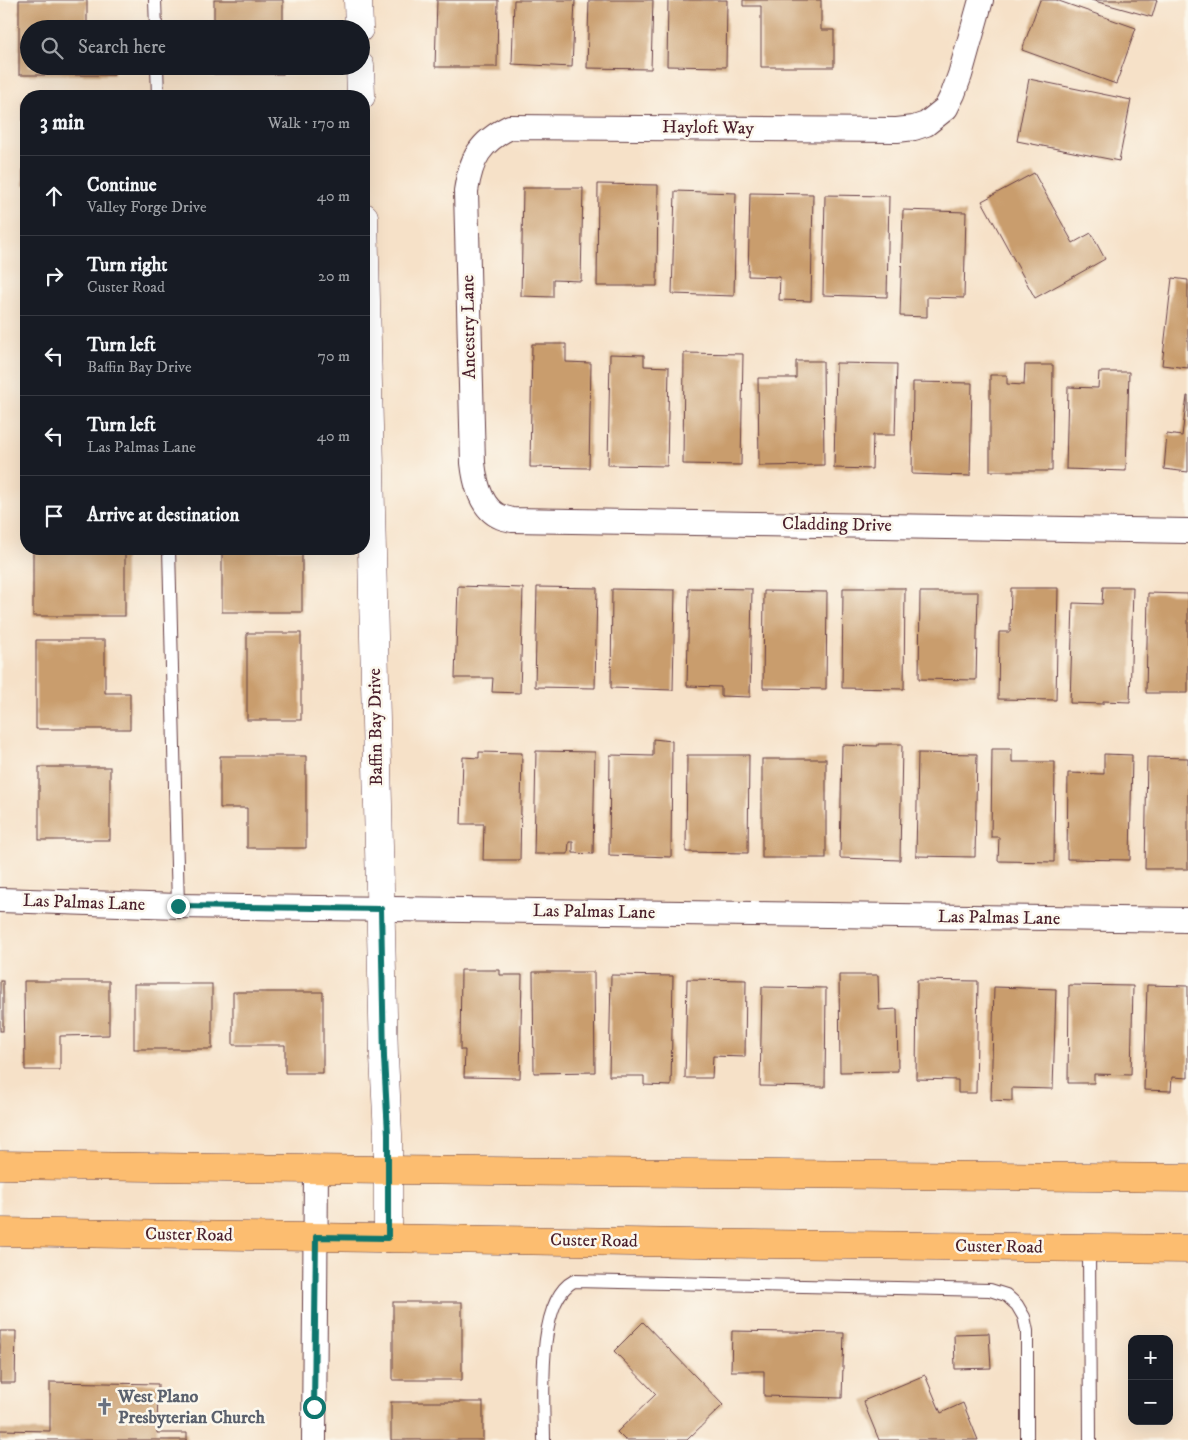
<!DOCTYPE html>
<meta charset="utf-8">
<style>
:root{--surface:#171b24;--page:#20242c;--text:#f1f3f6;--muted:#9ea1a6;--line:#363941}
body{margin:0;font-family:"IM FELL DW Pica",serif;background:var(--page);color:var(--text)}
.controls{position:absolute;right:15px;bottom:15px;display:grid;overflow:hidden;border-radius:10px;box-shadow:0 5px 20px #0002}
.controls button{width:45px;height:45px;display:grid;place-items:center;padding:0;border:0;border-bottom:1px solid var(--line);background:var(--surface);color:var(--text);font:25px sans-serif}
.stop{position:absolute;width:15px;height:15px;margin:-11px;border:4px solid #0f766e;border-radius:50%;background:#fff}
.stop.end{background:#0f766e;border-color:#fff;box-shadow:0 1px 5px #0008}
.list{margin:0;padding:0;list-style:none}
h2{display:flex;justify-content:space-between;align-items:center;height:65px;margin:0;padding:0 20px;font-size:21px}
h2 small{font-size:16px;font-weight:400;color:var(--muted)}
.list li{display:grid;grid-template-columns:32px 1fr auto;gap:15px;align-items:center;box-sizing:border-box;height:80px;padding:0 20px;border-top:1px solid var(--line)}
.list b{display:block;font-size:19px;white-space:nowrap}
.list p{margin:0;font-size:16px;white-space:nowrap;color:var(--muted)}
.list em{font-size:16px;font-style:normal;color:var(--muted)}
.icon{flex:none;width:28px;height:28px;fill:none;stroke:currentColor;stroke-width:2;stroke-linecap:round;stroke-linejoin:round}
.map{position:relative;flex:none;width:1188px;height:1440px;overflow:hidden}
.search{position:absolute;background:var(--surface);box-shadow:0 5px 20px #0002;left:20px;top:20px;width:350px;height:55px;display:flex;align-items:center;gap:12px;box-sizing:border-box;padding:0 18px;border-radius:28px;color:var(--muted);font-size:19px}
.panel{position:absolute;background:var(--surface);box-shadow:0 5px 20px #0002;left:20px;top:90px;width:350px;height:465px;border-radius:20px}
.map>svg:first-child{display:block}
</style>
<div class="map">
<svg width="1188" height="1440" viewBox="0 0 1188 1440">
<rect width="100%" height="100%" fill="#fbf7ec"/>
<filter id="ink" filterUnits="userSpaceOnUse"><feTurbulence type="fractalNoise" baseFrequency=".02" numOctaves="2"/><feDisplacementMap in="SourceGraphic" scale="10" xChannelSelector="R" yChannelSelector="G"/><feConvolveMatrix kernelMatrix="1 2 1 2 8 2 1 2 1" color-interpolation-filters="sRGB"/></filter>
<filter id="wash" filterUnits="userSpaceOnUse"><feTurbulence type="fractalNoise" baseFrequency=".0096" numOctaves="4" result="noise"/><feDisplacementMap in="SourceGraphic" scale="20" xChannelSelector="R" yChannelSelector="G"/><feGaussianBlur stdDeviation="1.12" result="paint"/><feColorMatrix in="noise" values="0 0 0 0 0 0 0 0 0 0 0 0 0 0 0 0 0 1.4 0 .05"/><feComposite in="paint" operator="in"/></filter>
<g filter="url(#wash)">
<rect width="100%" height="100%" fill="#f6e1c8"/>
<g id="blocks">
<g fill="#c99d6d">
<path d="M 19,0 L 87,0 L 87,29 L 29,29 L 29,66 L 114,66 L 114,75 L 19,75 Z"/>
<rect x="214" y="0" width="69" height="29"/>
<path d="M 437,0 L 498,0 L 497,67 L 435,67 Z"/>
<path d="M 514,0 L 575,0 L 572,67 L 512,64 Z"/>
<path d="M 589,0 L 653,0 L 651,69 L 587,68 Z"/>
<path d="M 668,0 L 727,0 L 726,67 L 667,66 Z"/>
<path d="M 743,0 L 821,0 L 821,30 L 834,30 L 834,67 L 761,67 L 761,6 L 743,6 Z"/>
<path d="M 1040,0 L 1056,0 L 1136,28 L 1116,84 L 1022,50 Z"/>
<path d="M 1091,0 L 1157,0 L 1152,17 Z"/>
<rect x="214" y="66" width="69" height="8"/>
<path d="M 1029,79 L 1131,100 L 1119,161 L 1017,141 Z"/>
<rect x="23" y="103" width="3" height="83"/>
<path d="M 1034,173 L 1073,243 L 1091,233 L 1105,259 L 1035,298 L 982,201 Z"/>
<path d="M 598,184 L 658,185 L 657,286 L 597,286 Z"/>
<path d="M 523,188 L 583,188 L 581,281 L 553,280 L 553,297 L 521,296 Z"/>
<path d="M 675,191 L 736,193 L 734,296 L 672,294 Z"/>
<path d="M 750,193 L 813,194 L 811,301 L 779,300 L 780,277 L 748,276 Z"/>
<path d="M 825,195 L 889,196 L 887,297 L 823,295 Z"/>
<path d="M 903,210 L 966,212 L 964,298 L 927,297 L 927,317 L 900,316 Z"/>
<path d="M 1172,278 L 1188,280 L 1188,368 L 1162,365 Z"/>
<path d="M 532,344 L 566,344 L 566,362 L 591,363 L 589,468 L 530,467 Z"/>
<path d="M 684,353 L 743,354 L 741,465 L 683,464 Z"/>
<path d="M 610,354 L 644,355 L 644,366 L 669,367 L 667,466 L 608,465 Z"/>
<path d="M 796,361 L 823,361 L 824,465 L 759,466 L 758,378 L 796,378 Z"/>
<path d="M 836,363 L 897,364 L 895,435 L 873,435 L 872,469 L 834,468 Z"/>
<path d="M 1025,365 L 1053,365 L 1052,471 L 990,471 L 990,375 L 1007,375 L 1007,384 L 1024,385 Z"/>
<path d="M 1099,372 L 1129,372 L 1126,471 L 1066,469 L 1068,387 L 1098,388 Z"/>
<path d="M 913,382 L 972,383 L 970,476 L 912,474 Z"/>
<path d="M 1187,396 L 1188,396 L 1188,472 L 1164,469 L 1167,434 L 1182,436 Z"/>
<rect x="33" y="549" width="92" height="67"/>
<rect x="222" y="549" width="80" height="63"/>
<path d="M 458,586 L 523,588 L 520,693 L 492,692 L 493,678 L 455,678 Z"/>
<path d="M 537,587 L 597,588 L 595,688 L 535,687 Z"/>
<path d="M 1103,587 L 1133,587 L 1130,702 L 1103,701 L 1103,704 L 1070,703 L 1073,603 L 1102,604 Z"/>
<path d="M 689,588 L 752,589 L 750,697 L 721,696 L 721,687 L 687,686 Z"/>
<path d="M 843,588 L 905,588 L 904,689 L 842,688 Z"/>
<path d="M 1011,588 L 1058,588 L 1056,700 L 998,699 L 999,632 L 1010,632 Z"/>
<path d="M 612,589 L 675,590 L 673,690 L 611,688 Z"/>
<path d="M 764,591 L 827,592 L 826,689 L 763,688 Z"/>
<path d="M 920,592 L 978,592 L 976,680 L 919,679 Z"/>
<path d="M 1148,593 L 1188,594 L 1188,693 L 1146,693 Z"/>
<rect x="247" y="633" width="54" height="87"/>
<path d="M 36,640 L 105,640 L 105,693 L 130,693 L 130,729 L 36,729 Z"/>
<path d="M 653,739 L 672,741 L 671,857 L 609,855 L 610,755 L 653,756 Z"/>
<path d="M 878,744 L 902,744 L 900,860 L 840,858 L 842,745 L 878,746 Z"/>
<path d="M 992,749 L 1012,749 L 1012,762 L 1055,762 L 1054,862 L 998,861 L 999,837 L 991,837 Z"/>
<path d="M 536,751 L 595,752 L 593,854 L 573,853 L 573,842 L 569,842 L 568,854 L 534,854 Z"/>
<path d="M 479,752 L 522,753 L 520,860 L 483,860 L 484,824 L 461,824 L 463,757 L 479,758 Z"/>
<path d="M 918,753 L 977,754 L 975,857 L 916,856 Z"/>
<path d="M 1104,754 L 1132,755 L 1130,860 L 1067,859 L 1068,773 L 1104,774 Z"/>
<path d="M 687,755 L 749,755 L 748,853 L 686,852 Z"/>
<path d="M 220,756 L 306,756 L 306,848 L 247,848 L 247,808 L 220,808 Z"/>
<path d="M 1147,757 L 1188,758 L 1188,869 L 1145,869 Z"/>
<rect x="762" y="759" width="64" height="99"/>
<rect x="39" y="767" width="71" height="73"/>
<path d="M 461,970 L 500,970 L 500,975 L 522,975 L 520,1078 L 464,1077 L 465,1050 L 460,1050 Z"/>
<path d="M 533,972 L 594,972 L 595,1072 L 534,1073 Z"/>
<path d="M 611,975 L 673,976 L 671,1086 L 644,1085 L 644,1076 L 609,1076 Z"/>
<path d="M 839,975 L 878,975 L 879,1010 L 897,1009 L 898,1071 L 840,1072 Z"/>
<path d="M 687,979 L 746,980 L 745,1057 L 713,1056 L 712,1078 L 685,1078 Z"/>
<path d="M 917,980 L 978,981 L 976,1093 L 958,1093 L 958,1080 L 916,1079 Z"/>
<rect x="0" y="981" width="3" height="50"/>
<path d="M 24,981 L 109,981 L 109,1035 L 60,1036 L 60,1070 L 25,1070 Z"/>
<rect x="134" y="984" width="78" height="65"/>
<path d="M 1069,985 L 1133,986 L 1131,1075 L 1094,1074 L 1094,1083 L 1068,1083 Z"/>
<path d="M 1147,985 L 1188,986 L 1188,1078 L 1172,1077 L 1171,1091 L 1144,1090 Z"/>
<path d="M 762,987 L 826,988 L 825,1087 L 760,1086 Z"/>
<path d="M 994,987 L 1056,989 L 1053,1089 L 1012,1088 L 1012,1101 L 991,1100 Z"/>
<path d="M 233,992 L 323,992 L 323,1073 L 285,1073 L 285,1045 L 233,1045 Z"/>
<rect x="393" y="1302" width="69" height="78"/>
<path d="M 643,1322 L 723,1405 L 687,1440 L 625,1440 L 617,1432 L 656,1394 L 614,1351 Z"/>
<path d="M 0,1331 L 16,1331 L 15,1383 L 0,1383 Z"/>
<path d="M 732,1331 L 844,1333 L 842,1398 L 764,1396 L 764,1371 L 731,1371 Z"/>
<path d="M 989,1333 L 991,1368 L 955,1369 L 954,1334 Z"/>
<path d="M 925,1375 L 941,1413 L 963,1403 L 978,1440 L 879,1440 L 863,1401 Z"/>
<path d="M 50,1382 L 158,1384 L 157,1433 L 187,1433 L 187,1440 L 0,1440 L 0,1430 L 50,1431 Z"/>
<rect x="391" y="1402" width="92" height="38"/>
</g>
</g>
</g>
<g filter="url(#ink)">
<use href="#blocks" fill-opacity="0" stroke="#643c43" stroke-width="1"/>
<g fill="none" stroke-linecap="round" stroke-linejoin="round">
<defs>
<g id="service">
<path d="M 155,0 L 156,29"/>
<path d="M 157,66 L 158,96"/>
<path d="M 169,549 L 178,906"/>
<path d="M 1089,1248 L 1090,1440"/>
<path d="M 544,1440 C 544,1403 535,1301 574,1281 L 990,1290 L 1006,1295 L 1017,1305 L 1024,1317 L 1027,1331 L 1027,1440"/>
</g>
<g id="minor">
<path d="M 981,0 L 960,75 L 953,94 L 946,108 L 926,124 L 914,128 L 897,130 L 510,127 C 480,142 471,158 466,191 L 473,463 C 475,481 481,509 501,517 C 504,518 508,519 512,520 L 1188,531"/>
<path d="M 0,900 L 178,906 L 1188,920"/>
<path d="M 314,1440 L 316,1169"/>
</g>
<g id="tertiary">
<path d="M 358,0 L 359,29"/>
<path d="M 360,66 L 361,96"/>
<path d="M 364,217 L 384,1057 L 388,1134 L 388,1238"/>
</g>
<g id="primary">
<path d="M 0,1165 L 388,1170 L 1188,1178"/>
<path d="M 0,1232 L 756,1244 L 1188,1249"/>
</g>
</defs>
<use href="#service" stroke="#643c43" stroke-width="14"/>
<use href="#minor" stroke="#643c43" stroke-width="26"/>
<use href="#tertiary" stroke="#643c43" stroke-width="29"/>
<use href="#primary" stroke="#643c43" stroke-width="29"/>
<use href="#service" stroke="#fff" stroke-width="12"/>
<use href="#minor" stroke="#fff" stroke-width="24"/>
<use href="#tertiary" stroke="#fff" stroke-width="28"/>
<use href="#primary" stroke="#fcbd6f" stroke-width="28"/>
</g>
</g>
<g fill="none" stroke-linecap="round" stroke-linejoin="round" filter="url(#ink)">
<path stroke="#0f766e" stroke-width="6" d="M 178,906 L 381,909 L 384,1057 L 388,1134 L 388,1238 L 316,1237 L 314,1407"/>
</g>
<defs>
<symbol id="church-bare" viewBox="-9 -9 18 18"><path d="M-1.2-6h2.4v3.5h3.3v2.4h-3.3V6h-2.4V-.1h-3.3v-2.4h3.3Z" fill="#6b7280" stroke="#fbf7ec" stroke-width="2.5" paint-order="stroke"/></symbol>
</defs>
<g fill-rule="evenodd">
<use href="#church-bare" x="92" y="1394" width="25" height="25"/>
</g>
<g text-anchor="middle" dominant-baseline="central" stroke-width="5" stroke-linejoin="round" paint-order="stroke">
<g font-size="18" fill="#4a1f2b" stroke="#fbf7ec">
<text transform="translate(708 128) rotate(1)">Hayloft Way</text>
<text transform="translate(469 327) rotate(-91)">Ancestry Lane</text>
<text transform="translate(837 525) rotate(1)">Cladding Drive</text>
<text transform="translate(376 727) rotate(-91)">Baffin Bay Drive</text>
<text transform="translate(84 903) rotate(2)">Las Palmas Lane</text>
<text transform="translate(594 912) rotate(1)">Las Palmas Lane</text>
<text transform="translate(999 918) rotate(1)">Las Palmas Lane</text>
<text transform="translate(189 1235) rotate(1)">Custer Road</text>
<text transform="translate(594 1241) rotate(1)">Custer Road</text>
<text transform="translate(999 1247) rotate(1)">Custer Road</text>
</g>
<g font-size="18" font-weight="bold" fill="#5b616d" stroke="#fbf7ec" text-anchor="start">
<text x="118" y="1397">West Plano<tspan x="118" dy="21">Presbyterian Church</tspan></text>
</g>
</g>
</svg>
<div class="controls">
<button>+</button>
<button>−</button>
</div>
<div class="stop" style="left:314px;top:1407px"></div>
<div class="stop end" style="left:178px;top:906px"></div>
<div class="search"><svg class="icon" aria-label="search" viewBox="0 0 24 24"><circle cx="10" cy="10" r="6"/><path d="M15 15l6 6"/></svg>Search here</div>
<section class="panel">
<h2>3 min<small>Walk · 170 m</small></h2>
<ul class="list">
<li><svg class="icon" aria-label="ahead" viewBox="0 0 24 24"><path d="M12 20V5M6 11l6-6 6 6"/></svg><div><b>Continue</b><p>Valley Forge Drive</p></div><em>40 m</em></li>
<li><svg class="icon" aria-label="right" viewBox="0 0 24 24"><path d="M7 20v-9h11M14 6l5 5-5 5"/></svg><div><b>Turn right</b><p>Custer Road</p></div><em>20 m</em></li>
<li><svg class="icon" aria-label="left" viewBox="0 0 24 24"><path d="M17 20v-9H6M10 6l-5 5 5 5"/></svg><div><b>Turn left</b><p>Baffin Bay Drive</p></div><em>70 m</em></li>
<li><svg class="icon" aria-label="left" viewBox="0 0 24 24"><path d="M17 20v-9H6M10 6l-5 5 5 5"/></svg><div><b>Turn left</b><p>Las Palmas Lane</p></div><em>40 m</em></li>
<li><svg class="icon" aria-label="arrive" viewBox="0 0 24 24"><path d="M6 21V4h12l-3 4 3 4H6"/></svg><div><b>Arrive at destination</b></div></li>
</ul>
</section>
</div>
